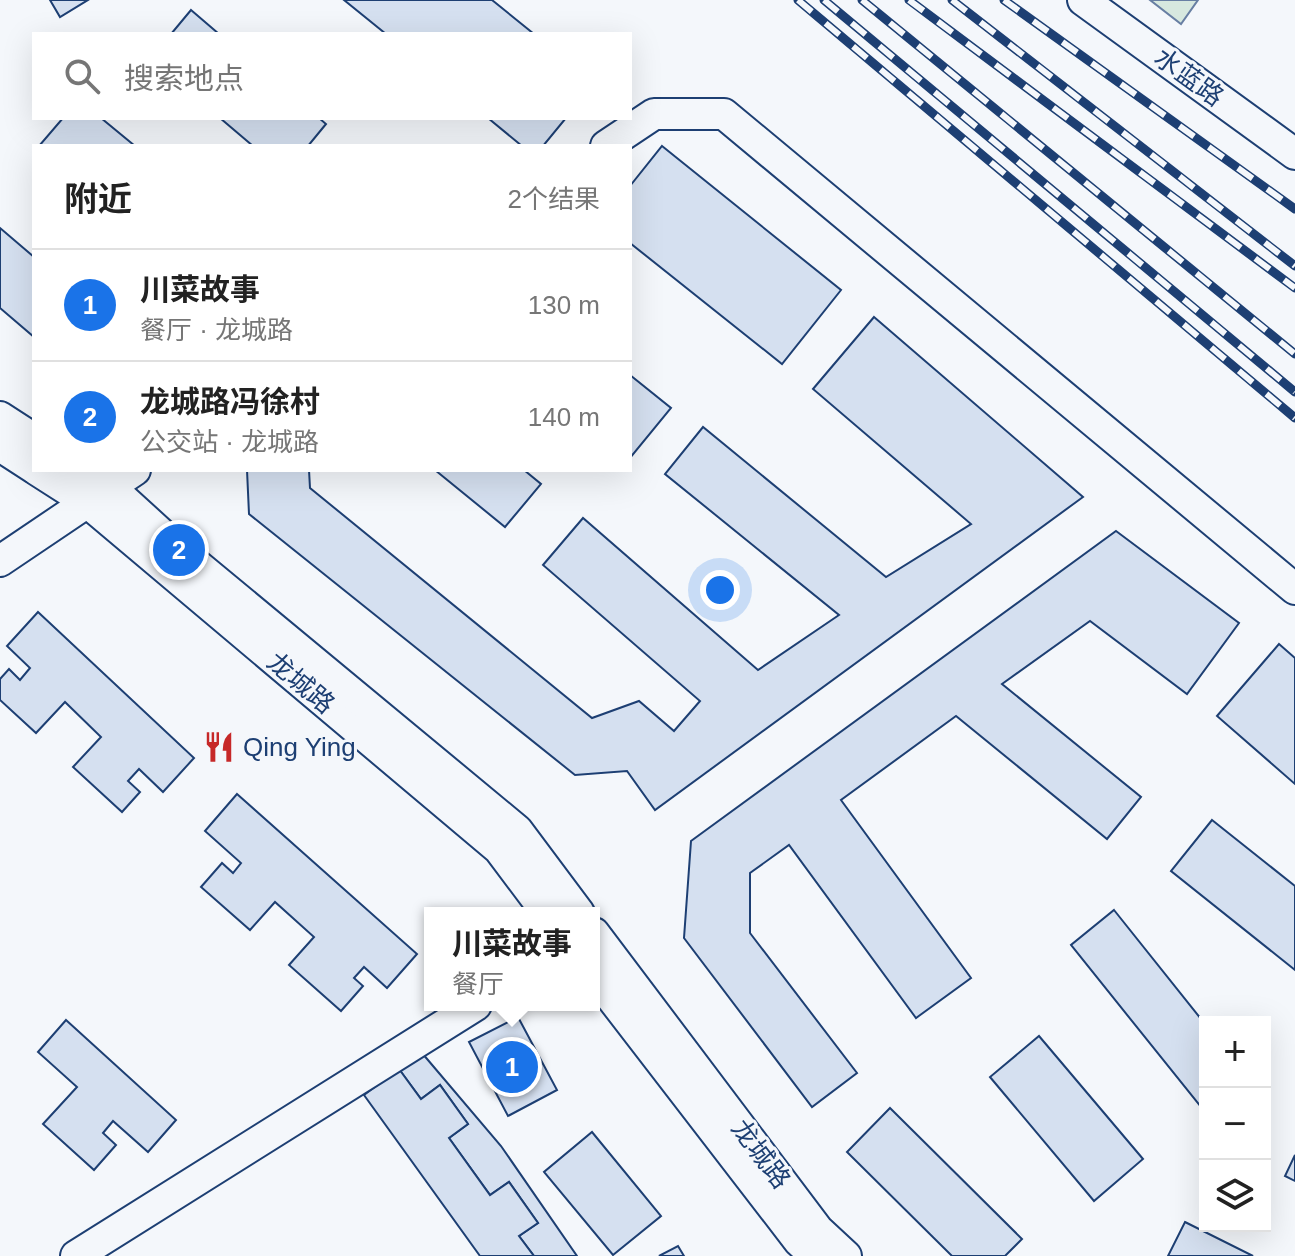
<!DOCTYPE html>
<html lang="zh">
<meta charset="utf-8">
<style>
:root{--surface:#fff;--page:#f6f6f6;--text:#222;--muted:#767676;--line:#e0e0e0;--accent:#1a73e8}
body{margin:0;font-family:Helvetica,"Noto Sans SC",sans-serif;background:var(--page);color:var(--text)}
.controls{position:absolute;right:24px;bottom:24px;display:grid;overflow:hidden;border-radius:0px;box-shadow:0 8px 32px #0002}
.controls button{width:72px;height:72px;display:grid;place-items:center;padding:0;border:0;border-bottom:2px solid var(--line);background:var(--surface);color:var(--text);font:40px sans-serif}
.you{position:absolute;left:720px;top:590px;width:28px;height:28px;margin:-20px;border:6px solid #fff;border-radius:50%;background:#1a73e8;box-shadow:0 0 0 12px #1a73e833}
.badge{display:grid;place-items:center;width:52px;height:52px;border-radius:50%;background:var(--accent);color:#fff;font-size:26px;font-weight:700}
.pin{position:absolute;translate:-50% -50%;border:4px solid #fff;box-shadow:0 2px 8px #0006}
.popup{position:absolute;left:424px;top:907px;width:176px;height:104px;box-sizing:border-box;display:grid;place-content:center;border-radius:0px;background:var(--surface);filter:drop-shadow(0 2px 6px #0005);font-size:26px;white-space:nowrap;color:var(--muted)}
.popup b{font-size:30px;color:var(--text)}
.popup::after{content:'';position:absolute;left:50%;top:100%;margin-left:-16px;border:16px solid transparent;border-top-color:var(--surface)}
.list{margin:0;padding:0;list-style:none}
h2{display:flex;justify-content:space-between;align-items:center;height:104px;margin:0;padding:0 32px;font-size:34px}
h2 small{font-size:26px;font-weight:400;color:var(--muted)}
.list li{display:grid;grid-template-columns:52px 1fr auto;gap:24px;align-items:center;box-sizing:border-box;height:112px;padding:0 32px;border-top:2px solid var(--line)}
.list b{display:block;font-size:30px;white-space:nowrap}
.list p{margin:0;font-size:26px;white-space:nowrap;color:var(--muted)}
.list em{font-size:26px;font-style:normal;color:var(--muted)}
.icon{flex:none;width:44px;height:44px;fill:none;stroke:currentColor;stroke-width:2;stroke-linecap:round;stroke-linejoin:round}
.map{position:relative;flex:none;width:1295px;height:1256px;overflow:hidden}
.search{position:absolute;background:var(--surface);box-shadow:0 8px 32px #0002;left:32px;top:32px;width:600px;height:88px;display:flex;align-items:center;gap:20px;box-sizing:border-box;padding:0 28px;border-radius:0px;color:var(--muted);font-size:30px}
.panel{position:absolute;background:var(--surface);box-shadow:0 8px 32px #0002;left:32px;top:144px;width:600px;height:328px;border-radius:0px}
.map>svg:first-child{display:block}
</style>
<div class="map">
<svg width="1295" height="1256" viewBox="0 0 1295 1256">
<rect width="100%" height="100%" fill="#f4f7fb"/>
<path fill="#d7e8df" stroke="#687fa3" stroke-width="2" d="M 1150,0 L 1198,0 L 1181,24 Z"/>
<g fill="#d5e0f0" stroke="#1d3f73" stroke-width="2">
<path d="M 50,0 L 88,0 L 60,17 Z"/>
<path d="M 344,0 L 492,0 L 534,34 L 386,34 Z"/>
<path d="M 191,10 L 219,34 L 171,34 Z"/>
<path d="M 63,118 L 101,118 L 135,146 L 39,146 Z"/>
<path d="M 220,118 L 319,118 L 326,124 L 308,146 L 253,146 Z"/>
<path d="M 488,118 L 566,118 L 543,146 L 522,146 Z"/>
<path d="M 662,146 L 841,290 L 782,364 L 630,243 L 630,186 Z"/>
<path d="M 0,228 L 34,257 L 34,337 L 0,308 Z"/>
<path d="M 874,317 L 1083,497 L 655,810 L 627,771 L 575,775 L 249,514 L 247,470 L 309,470 L 310,488 L 592,718 L 639,701 L 674,731 L 700,701 L 543,565 L 583,518 L 758,670 L 839,615 L 665,474 L 703,427 L 886,577 L 971,524 L 813,389 Z"/>
<path d="M 630,375 L 671,408 L 630,458 Z"/>
<path d="M 435,470 L 524,470 L 541,484 L 505,527 Z"/>
<path d="M 1116,531 L 1239,623 L 1187,694 L 1090,621 L 1002,684 L 1141,797 L 1107,839 L 956,716 L 841,800 L 971,978 L 916,1018 L 789,845 L 750,873 L 750,933 L 857,1073 L 812,1107 L 684,938 L 691,841 Z"/>
<path d="M 38,612 L 194,758 L 163,792 L 139,769 L 128,781 L 140,792 L 122,812 L 73,767 L 101,737 L 65,702 L 36,733 L 0,700 L 0,679 L 9,669 L 20,680 L 30,668 L 7,646 Z"/>
<path d="M 1279,644 L 1295,658 L 1295,784 L 1217,716 Z"/>
<path d="M 237,794 L 417,954 L 387,988 L 364,967 L 354,978 L 363,986 L 341,1011 L 289,965 L 314,937 L 275,902 L 250,930 L 201,887 L 222,863 L 233,873 L 241,863 L 205,831 Z"/>
<path d="M 1212,820 L 1295,886 L 1295,970 L 1171,871 Z"/>
<path d="M 1114,910 L 1205,1024 L 1205,1112 L 1071,945 Z"/>
<path d="M 518,1017 L 557,1090 L 508,1116 L 469,1042 Z"/>
<path d="M 66,1020 L 176,1120 L 148,1152 L 113,1121 L 103,1133 L 116,1145 L 94,1170 L 43,1124 L 77,1087 L 38,1052 Z"/>
<path d="M 1039,1036 L 1143,1159 L 1094,1201 L 990,1077 Z"/>
<path d="M 422,1053 L 501,1146 L 577,1256 L 534,1256 L 519,1236 L 538,1223 L 509,1182 L 490,1195 L 449,1138 L 468,1124 L 440,1085 L 421,1099 L 399,1069 Z"/>
<path d="M 399,1069 L 421,1099 L 440,1085 L 468,1124 L 449,1138 L 490,1195 L 509,1182 L 538,1223 L 519,1236 L 534,1256 L 480,1256 L 364,1095 Z"/>
<path d="M 890,1108 L 1022,1239 L 1005,1256 L 952,1256 L 847,1152 Z"/>
<path d="M 592,1132 L 661,1216 L 613,1255 L 544,1172 Z"/>
<path d="M 1295,1155 L 1295,1181 L 1285,1176 Z"/>
<path d="M 1185,1222 L 1253,1256 L 1168,1256 Z"/>
<path d="M 678,1246 L 684,1256 L 659,1256 Z"/>
</g>
<g fill="none" stroke-linecap="round" stroke-linejoin="round">
<defs>
<g id="minor">
<path d="M 1083,0 L 1295,154"/>
<path d="M 606,146 L 654,114 L 724,114 L 1295,589"/>
<path d="M 0,417 L 34,439"/>
<path d="M 0,446 L 34,468"/>
<path d="M 37,470 L 87,502 L 499,849 L 547,913"/>
<path d="M 82,470 L 110,487 L 179,550 L 517,830 L 579,913"/>
<path d="M 0,561 L 135,470"/>
<path d="M 594,933 L 818,1230 L 846,1256"/>
<path d="M 594,975 L 799,1241 L 815,1256"/>
<path d="M 76,1256 L 476,1005"/>
</g>
</defs>
<use href="#minor" stroke="#1d3f73" stroke-width="34"/>
<use href="#minor" stroke="#f4f7fb" stroke-width="30"/>
<defs>
<g id="rail">
<path d="M 798,0 L 1295,418"/>
<path d="M 824,0 L 1295,392"/>
<path d="M 862,0 L 1295,354"/>
<path d="M 909,0 L 1295,288"/>
<path d="M 952,0 L 1295,266"/>
<path d="M 1004,0 L 1295,209"/>
</g>
</defs>
<use href="#rail" stroke="#1d3f73" stroke-width="9"/>
<use href="#rail" stroke="#f4f7fb" stroke-width="6" stroke-dasharray="18" stroke-linecap="butt"/>
</g>
<defs>
<symbol id="restaurant-bare" viewBox="-9 -9 18 18"><path d="M-5-6h1v4h1v-4h1v4h1v-4h1v5L-1.5 .5V6h-2V.5L-5-1ZM5-6V6H3V1.5H1.5Q1.5-4 5-6Z" fill="#c62828" stroke="#f4f7fb" stroke-width="2.5" paint-order="stroke"/></symbol>
</defs>
<g fill-rule="evenodd">
<use href="#restaurant-bare" x="197" y="725" width="44" height="44"/>
</g>
<g text-anchor="middle" dominant-baseline="central" stroke-width="6" stroke-linejoin="round" paint-order="stroke">
<g font-size="26" fill="#1d3f73" stroke="#f4f7fb">
<text transform="translate(1189 77) rotate(36)">水蓝路</text>
<text transform="translate(301 683) rotate(40)">龙城路</text>
<text transform="translate(761 1154) rotate(53)">龙城路</text>
</g>
<g font-size="26" fill="#1d3f73" stroke="#f4f7fb" text-anchor="start">
<text x="243" y="747">Qing Ying</text>
</g>
</g>
</svg>
<div class="controls">
<button>+</button>
<button>−</button>
<button><svg class="icon" aria-label="layers" viewBox="0 0 24 24"><path d="M12 4l9 5-9 5-9-5zM3 14l9 5 9-5"/></svg></button>
</div>
<div class="you"></div>
<div class="pin badge" style="left:512px;top:1067px">1</div>
<div class="popup"><b>川菜故事</b>餐厅</div>
<div class="pin badge" style="left:179px;top:550px">2</div>
<div class="search"><svg class="icon" aria-label="search" viewBox="0 0 24 24"><circle cx="10" cy="10" r="6"/><path d="M15 15l6 6"/></svg>搜索地点</div>
<section class="panel">
<h2>附近<small>2个结果</small></h2>
<ul class="list">
<li><span class="badge">1</span><div><b>川菜故事</b><p>餐厅 · 龙城路</p></div><em>130 m</em></li>
<li><span class="badge">2</span><div><b>龙城路冯徐村</b><p>公交站 · 龙城路</p></div><em>140 m</em></li>
</ul>
</section>
</div>
